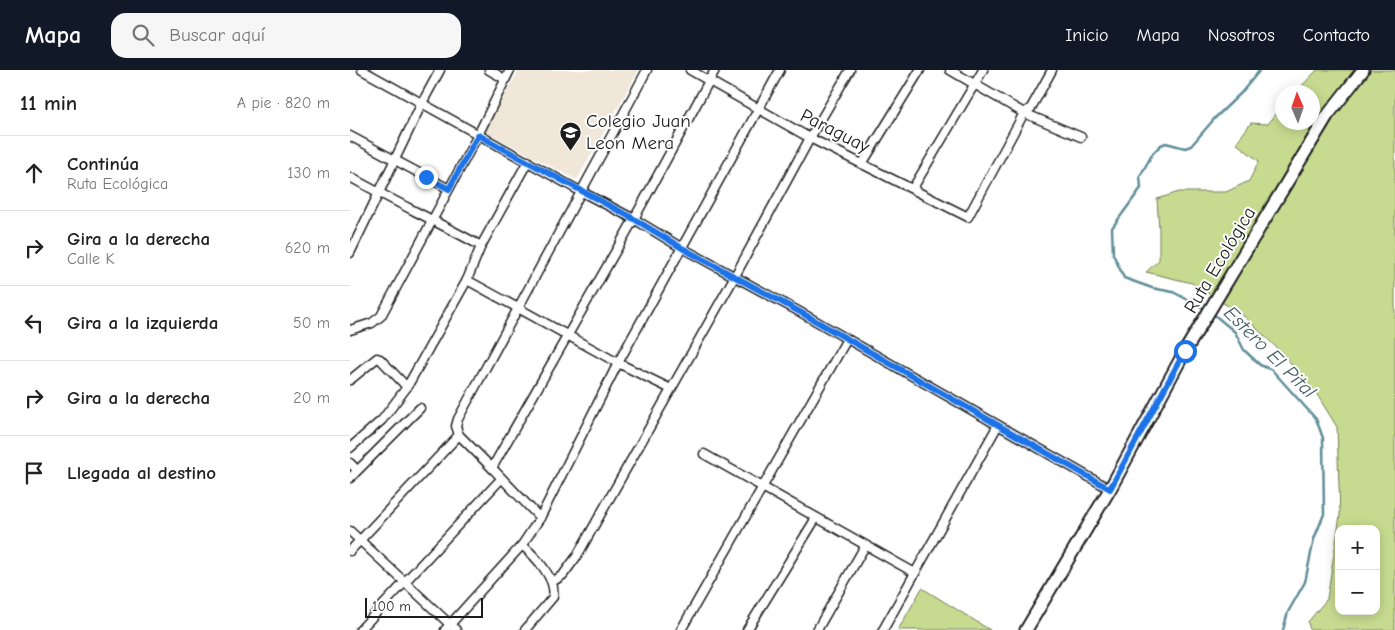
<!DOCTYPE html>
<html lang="es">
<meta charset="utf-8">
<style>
:root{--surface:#fff;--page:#f6f6f6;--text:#222;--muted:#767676;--line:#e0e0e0;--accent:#111827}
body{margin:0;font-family:"Comic Neue",sans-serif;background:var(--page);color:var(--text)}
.controls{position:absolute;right:15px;bottom:15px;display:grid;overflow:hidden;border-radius:10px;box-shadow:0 2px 12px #0003}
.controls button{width:45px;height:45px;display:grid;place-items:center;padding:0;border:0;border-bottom:1px solid var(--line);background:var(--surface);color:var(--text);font:25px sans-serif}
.compass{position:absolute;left:925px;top:15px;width:45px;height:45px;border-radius:50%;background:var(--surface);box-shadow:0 2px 12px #0003;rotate:358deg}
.scale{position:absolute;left:15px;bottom:12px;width:118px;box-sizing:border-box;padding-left:5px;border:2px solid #1c1c1c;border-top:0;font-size:14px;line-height:18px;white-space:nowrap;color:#1c1c1c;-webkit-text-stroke:4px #fff;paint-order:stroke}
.stop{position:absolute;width:15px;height:15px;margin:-11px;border:4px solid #1a73e8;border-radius:50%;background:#fff}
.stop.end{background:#1a73e8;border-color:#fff;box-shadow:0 1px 5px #0008}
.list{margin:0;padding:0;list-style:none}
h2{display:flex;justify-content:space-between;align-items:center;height:65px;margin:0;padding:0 20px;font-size:21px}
h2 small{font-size:16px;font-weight:400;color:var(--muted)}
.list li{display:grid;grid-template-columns:32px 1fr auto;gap:15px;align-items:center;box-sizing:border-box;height:75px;padding:0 20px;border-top:1px solid var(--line)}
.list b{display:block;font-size:19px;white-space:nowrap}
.list p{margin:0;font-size:16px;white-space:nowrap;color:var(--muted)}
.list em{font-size:16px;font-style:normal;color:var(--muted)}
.icon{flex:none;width:28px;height:28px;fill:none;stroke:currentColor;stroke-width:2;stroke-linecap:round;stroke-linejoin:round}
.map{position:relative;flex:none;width:1045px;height:560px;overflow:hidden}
header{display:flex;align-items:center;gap:30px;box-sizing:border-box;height:70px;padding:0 25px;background:var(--accent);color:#fff}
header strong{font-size:24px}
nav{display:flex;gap:28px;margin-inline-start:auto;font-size:18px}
.search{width:350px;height:45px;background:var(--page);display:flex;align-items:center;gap:12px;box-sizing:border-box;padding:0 18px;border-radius:15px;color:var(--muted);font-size:19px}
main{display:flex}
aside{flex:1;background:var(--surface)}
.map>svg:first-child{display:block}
</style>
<header>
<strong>Mapa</strong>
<div class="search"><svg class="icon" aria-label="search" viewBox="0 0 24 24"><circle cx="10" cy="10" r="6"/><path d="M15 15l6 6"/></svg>Buscar aquí</div>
<nav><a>Inicio</a><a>Mapa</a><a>Nosotros</a><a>Contacto</a></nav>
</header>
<main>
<aside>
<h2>11 min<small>A pie · 820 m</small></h2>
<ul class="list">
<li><svg class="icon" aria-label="ahead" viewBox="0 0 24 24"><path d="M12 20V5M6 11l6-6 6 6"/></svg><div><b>Continúa</b><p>Ruta Ecológica</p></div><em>130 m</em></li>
<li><svg class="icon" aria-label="right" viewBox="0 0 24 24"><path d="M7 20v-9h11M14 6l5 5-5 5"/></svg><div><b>Gira a la derecha</b><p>Calle K</p></div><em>620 m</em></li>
<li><svg class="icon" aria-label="left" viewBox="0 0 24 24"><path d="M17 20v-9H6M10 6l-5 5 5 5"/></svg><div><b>Gira a la izquierda</b></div><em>50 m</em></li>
<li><svg class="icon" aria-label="right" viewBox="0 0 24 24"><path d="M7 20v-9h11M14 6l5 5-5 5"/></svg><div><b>Gira a la derecha</b></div><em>20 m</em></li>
<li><svg class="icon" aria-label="arrive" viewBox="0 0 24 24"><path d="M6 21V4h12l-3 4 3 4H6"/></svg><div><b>Llegada al destino</b></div></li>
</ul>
</aside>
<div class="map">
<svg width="1045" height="560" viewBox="0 0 1045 560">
<rect width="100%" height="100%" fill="#fff"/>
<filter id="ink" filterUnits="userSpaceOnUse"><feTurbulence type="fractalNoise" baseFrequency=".02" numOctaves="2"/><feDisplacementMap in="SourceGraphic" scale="10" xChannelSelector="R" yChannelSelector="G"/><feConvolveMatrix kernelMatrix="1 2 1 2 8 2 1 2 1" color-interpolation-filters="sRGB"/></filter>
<g filter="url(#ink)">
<path fill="#f0e7d9" d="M 169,0 L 289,0 L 227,110 L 134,61 Z"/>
<g fill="#c7db90" stroke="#727c56" fill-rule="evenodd">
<path d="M 967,0 L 1045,0 L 1045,560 L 960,560 L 958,552 L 977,529 L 990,445 L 987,357 L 966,323 L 932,283 L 895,247 L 842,213 L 796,202 L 809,190 L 809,159 L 807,129 L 829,122 L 876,122 L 899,111 L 909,91 L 886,73 L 901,53 L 918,54 L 932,37 L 932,52 L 962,52 L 962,22 L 946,22 ZM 989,459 L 1026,459 L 1026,541 L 989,541 Z"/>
<path d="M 572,518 L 640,560 L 548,560 Z"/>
</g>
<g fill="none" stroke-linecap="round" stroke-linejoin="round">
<g stroke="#5f8d98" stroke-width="2.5">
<path d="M 857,240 L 823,222 L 802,218 L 774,208 L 763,184 L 762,158 L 791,118 L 790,106 L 803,83 L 811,75 L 816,73 L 835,78 L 841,76 L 865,48 L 891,23 L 910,0"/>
<path d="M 862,243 L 885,262 L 894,280 L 910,295 L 922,300 L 966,349 L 973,368 L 974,444 L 964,469 L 955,512 L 938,542 L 933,560"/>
</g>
<defs>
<g id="minor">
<path d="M 12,0 L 230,121 L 284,149 L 332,178 L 450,242 L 760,419"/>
<path d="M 139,0 L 155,9"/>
<path d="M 297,0 L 108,349 L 106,356 L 109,365 L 142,398 L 284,149 L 365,0"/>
<path d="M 340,0 L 460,68 L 618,147 L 674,43 L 681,38 L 702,0"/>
<path d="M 600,0 L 674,43 L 731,67"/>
<path d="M 0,66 L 99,119"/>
<path d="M 512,94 L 570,0"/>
<path d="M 0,107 C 43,131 88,152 131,176"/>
<path d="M 563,118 L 633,0"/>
<path d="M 0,183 L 72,33 L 90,0"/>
<path d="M 117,210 L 268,293 L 321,319"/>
<path d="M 0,260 L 22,253 L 31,246 L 128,65 L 160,0"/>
<path d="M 0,310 L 27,288 L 30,289 L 57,317"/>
<path d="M 0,378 L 32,350 L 57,317 L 117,210 L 131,176 L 178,91"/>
<path d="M 354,384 L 565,503"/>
<path d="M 0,393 L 7,400"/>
<path d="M 142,398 L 190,448"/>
<path d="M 0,408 L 70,338"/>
<path d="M 0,461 L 106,560"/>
<path d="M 172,475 C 185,486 207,509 203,527 L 175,560"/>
<path d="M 0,481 L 109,365"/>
<path d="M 202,512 L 213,505 L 227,486 L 385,206 L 460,68 L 500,0"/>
<path d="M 10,560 L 151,409"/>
<path d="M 95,560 L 172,475 L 190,448 L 268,293 L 430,0"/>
<path d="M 331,560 L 497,269"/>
<path d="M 397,560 L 466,448"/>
<path d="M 467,560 L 515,476"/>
<path d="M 533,560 L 648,355"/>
</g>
<path id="secondary" d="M 676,560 L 760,419 L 835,281 L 977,46 L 1013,0"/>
</defs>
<use href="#minor" stroke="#1c1c1c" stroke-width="11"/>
<use href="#secondary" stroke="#1c1c1c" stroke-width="15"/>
<use href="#minor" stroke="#fff" stroke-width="8"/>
<use href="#secondary" stroke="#fff" stroke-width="11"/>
</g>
</g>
<g fill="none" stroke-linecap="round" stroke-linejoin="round" filter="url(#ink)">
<path stroke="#1a73e8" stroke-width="6" d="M 76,107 L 99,119 L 128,65 L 284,149 L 332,178 L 450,242 L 760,419 L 835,281"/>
</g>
<defs>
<symbol id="school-pin" viewBox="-11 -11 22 30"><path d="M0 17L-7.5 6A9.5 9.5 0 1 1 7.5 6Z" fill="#1c1c1c" stroke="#fff"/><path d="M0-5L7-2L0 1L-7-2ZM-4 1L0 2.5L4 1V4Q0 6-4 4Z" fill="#fff"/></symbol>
</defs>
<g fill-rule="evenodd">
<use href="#school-pin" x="208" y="50" width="25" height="34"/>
</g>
<g text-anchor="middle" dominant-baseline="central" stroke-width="4" stroke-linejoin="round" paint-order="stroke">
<g font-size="19" fill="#1c1c1c" stroke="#fff" text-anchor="start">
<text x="236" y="51">Colegio Juan<tspan x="236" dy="22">Leon Mera</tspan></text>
</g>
<g font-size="19" fill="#1c1c1c" stroke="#fff">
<text transform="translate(485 61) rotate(27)">Paraguay</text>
<text transform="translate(870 190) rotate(-59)">Ruta Ecológica</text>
</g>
<g font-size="20" font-style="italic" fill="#435e64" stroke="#fff">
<text transform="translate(920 282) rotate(45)">Estero El Pital</text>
</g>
</g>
</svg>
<div class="controls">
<button>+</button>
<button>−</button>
</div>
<svg class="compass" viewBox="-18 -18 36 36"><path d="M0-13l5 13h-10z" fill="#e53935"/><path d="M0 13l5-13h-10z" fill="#767676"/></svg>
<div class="scale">100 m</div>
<div class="stop" style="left:835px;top:281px"></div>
<div class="stop end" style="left:76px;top:107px"></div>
</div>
</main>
